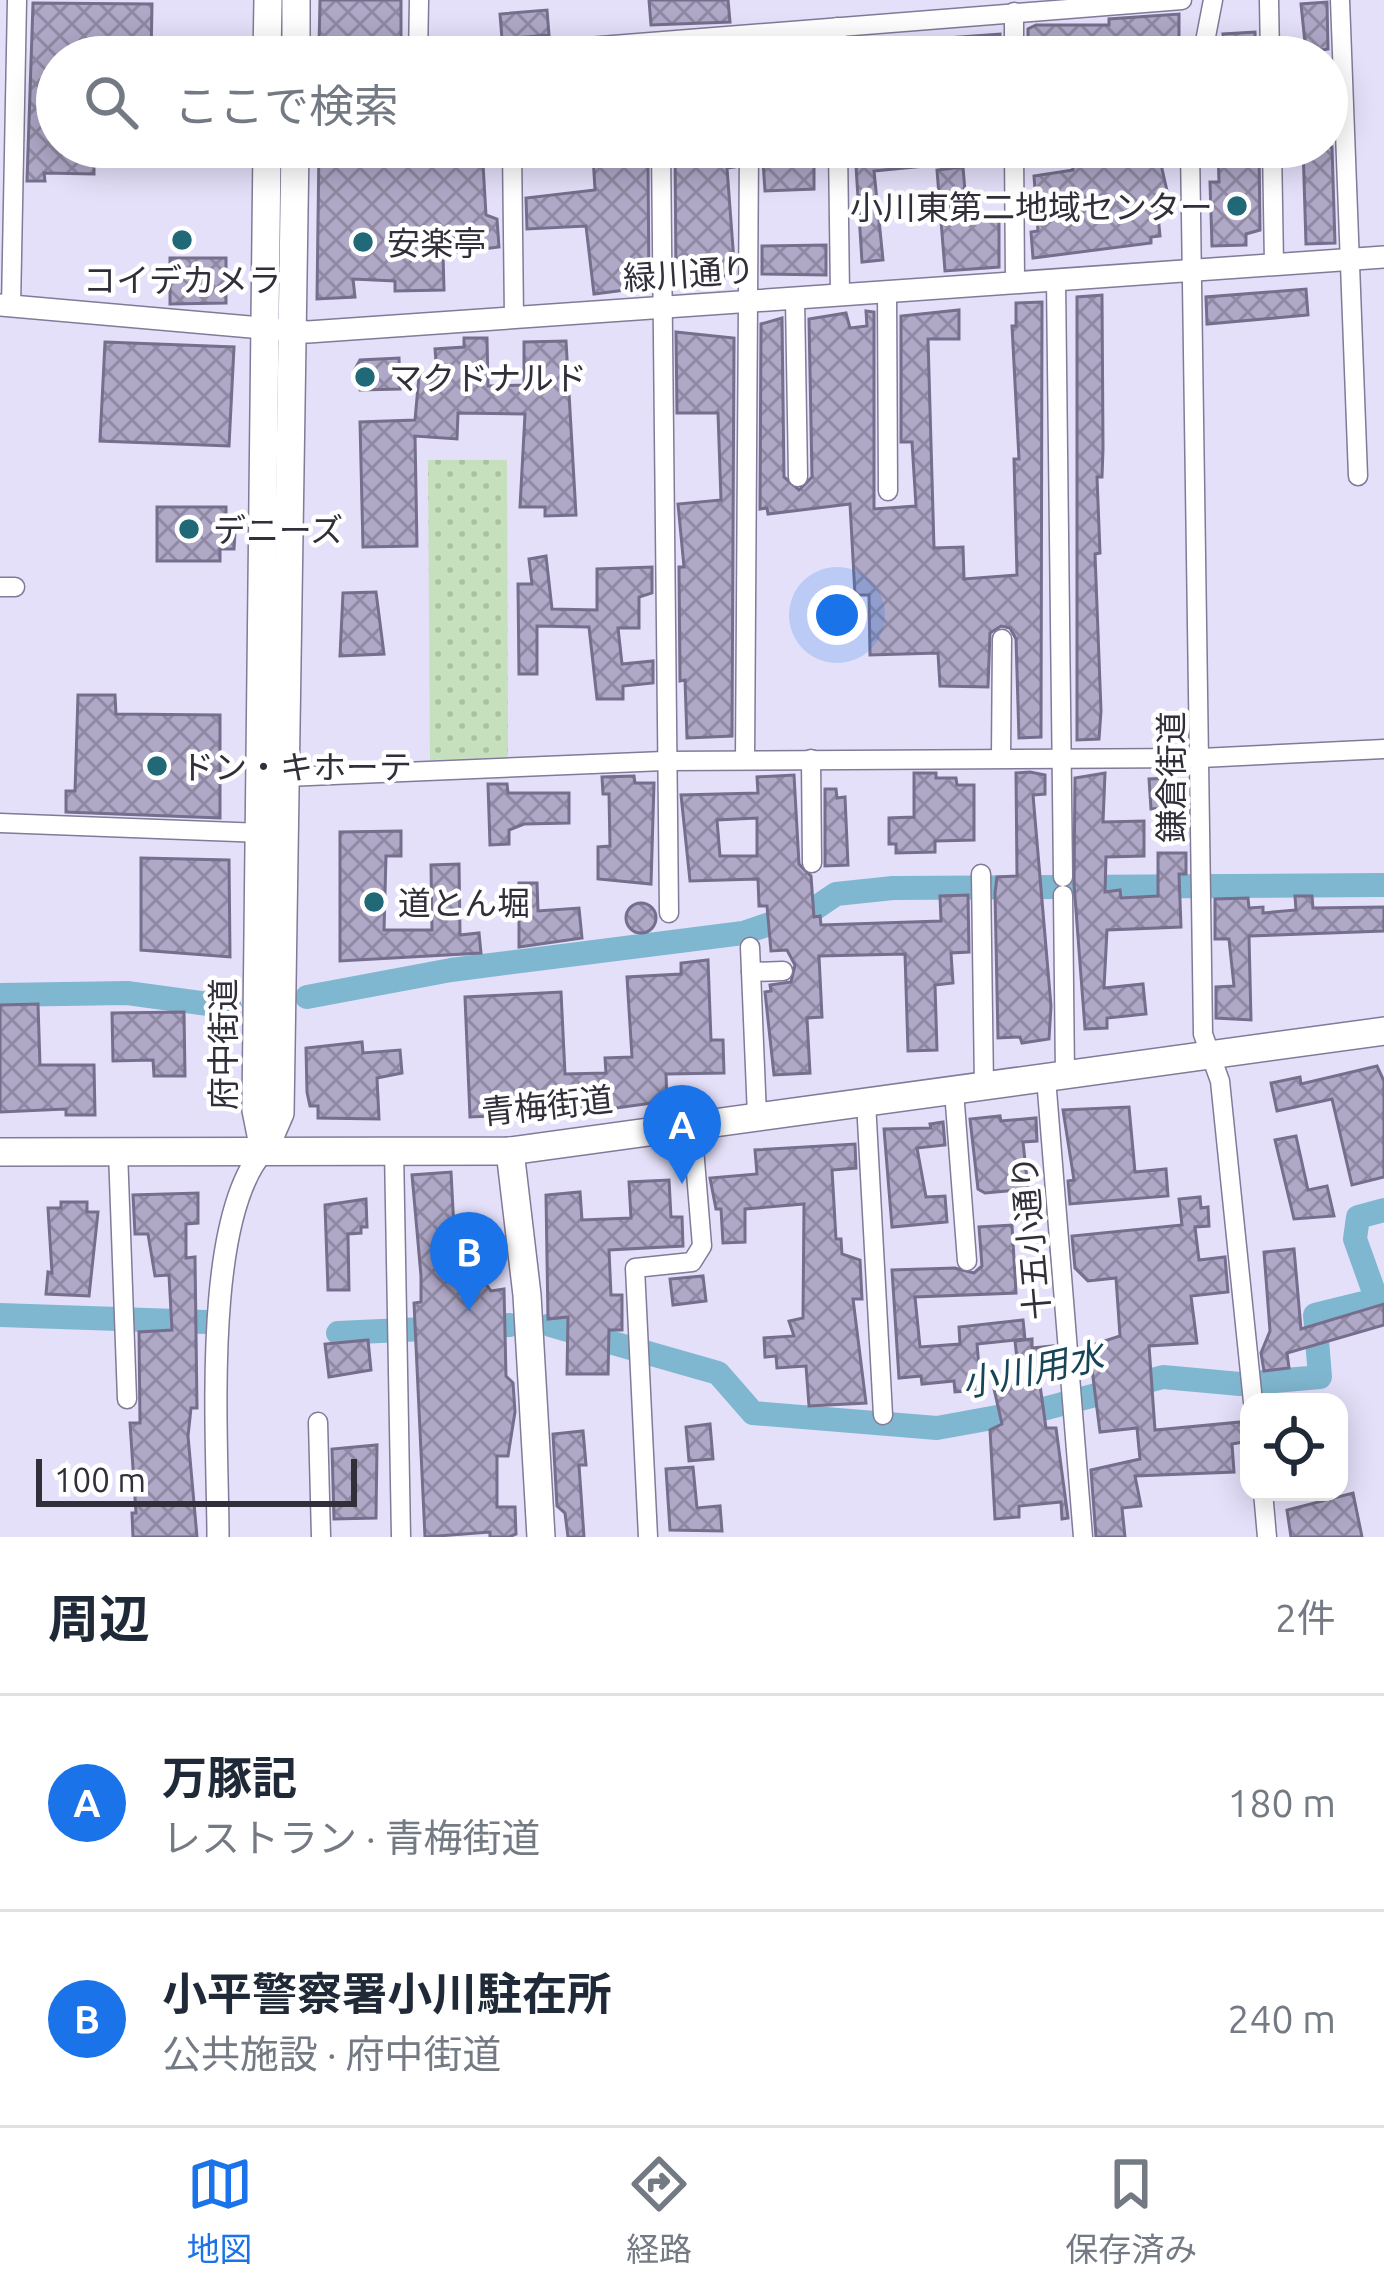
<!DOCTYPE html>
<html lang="ja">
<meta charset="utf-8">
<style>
:root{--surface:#fff;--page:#f2f2f3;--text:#1f2937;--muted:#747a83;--line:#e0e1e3;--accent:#1a73e8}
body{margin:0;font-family:Ubuntu,"Noto Sans JP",sans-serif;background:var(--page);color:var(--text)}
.controls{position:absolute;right:36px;bottom:36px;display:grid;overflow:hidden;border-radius:24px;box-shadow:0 6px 30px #0003}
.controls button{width:108px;height:108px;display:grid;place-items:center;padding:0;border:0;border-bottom:3px solid var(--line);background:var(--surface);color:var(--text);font:60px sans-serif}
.scale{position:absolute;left:36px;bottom:30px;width:321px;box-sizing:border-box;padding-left:12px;border:6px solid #322f3b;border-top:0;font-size:33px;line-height:42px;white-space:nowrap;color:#322f3b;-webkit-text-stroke:9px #fff;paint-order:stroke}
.you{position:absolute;left:837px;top:615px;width:42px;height:42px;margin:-30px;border:9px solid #fff;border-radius:50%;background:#1a73e8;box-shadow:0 0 0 18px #1a73e833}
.badge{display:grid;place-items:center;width:78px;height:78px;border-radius:50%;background:var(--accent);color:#fff;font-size:39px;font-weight:700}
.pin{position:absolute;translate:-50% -99px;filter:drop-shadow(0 3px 6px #0008)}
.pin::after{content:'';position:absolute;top:63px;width:42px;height:36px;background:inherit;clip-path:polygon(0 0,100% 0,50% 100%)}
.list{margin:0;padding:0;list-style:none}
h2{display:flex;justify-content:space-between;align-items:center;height:156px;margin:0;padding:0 48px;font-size:51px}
h2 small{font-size:39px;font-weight:400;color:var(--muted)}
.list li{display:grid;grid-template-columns:78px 1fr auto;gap:36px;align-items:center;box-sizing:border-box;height:216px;padding:0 48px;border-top:3px solid var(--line)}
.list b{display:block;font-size:45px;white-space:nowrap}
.list p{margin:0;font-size:39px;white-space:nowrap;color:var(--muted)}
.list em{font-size:39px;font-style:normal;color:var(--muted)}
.icon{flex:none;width:66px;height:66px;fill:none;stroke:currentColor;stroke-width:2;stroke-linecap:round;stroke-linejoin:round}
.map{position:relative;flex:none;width:1384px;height:1537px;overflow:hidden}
.search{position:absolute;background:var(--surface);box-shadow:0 6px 30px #0003;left:36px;right:36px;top:36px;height:132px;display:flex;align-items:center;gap:30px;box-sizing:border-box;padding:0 42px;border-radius:66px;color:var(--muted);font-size:45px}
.sheet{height:588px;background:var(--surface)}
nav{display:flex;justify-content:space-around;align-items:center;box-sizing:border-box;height:168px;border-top:3px solid var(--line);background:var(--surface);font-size:33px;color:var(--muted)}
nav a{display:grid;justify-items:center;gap:6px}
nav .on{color:var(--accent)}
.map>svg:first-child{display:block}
</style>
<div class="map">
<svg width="1384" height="1537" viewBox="0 0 1384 1537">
<defs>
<pattern id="park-dots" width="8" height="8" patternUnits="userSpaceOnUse" patternTransform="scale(3)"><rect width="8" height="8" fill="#c6dfbc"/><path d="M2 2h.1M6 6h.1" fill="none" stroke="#abc0a2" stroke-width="1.8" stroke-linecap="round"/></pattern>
<pattern id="building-cross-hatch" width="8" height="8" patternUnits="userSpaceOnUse" patternTransform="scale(3)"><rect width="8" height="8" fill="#afa8c7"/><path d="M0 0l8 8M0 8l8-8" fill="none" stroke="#8f89a3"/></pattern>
</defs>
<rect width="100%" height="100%" fill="#e5e0fa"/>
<path fill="url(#park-dots)" d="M 428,460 L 507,460 L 508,757 L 430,760 Z"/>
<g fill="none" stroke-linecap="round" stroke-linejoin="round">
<g stroke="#80b7d0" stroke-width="24">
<path d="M 0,995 L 127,993 L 230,1007"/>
<path d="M 307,997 L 451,970 L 743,933 L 814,909 L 836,894 L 893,888 L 1384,885"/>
<path d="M 0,1315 L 206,1322"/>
<path d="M 550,1325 L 718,1373 L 753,1413 L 937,1428 L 1047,1408 L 1163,1377 L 1240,1384 L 1320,1377 L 1315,1315 L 1372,1301 L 1375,1295 L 1355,1239 L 1358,1217 L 1384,1210"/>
<path d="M 338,1333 L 510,1325"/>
</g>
</g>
<g fill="url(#building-cross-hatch)" stroke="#756e8c" stroke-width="3" fill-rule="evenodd">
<path d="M 320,0 L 401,0 L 401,37 L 392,47 L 319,46 Z"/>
<path d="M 649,0 L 728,0 L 730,22 L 651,25 Z"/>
<path d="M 1327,2 L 1328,49 L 1306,53 L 1301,4 Z"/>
<path d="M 33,3 L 152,4 L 151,57 L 57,57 L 57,147 L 94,147 L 94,174 L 44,173 L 45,181 L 27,181 Z"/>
<path d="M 547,10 L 549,35 L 502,39 L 500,14 Z"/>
<path d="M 1179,14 L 1179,42 L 1111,42 L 1111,55 L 1101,57 L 1028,54 L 1028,29 L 1036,25 L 1109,25 L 1109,19 Z"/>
<path d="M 1255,32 L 1256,57 L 1225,57 L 1223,34 Z"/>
<path d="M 1000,34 L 1000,56 L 866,57 L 865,44 Z"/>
<path d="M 319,147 L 371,147 L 371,152 L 482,147 L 486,215 L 497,219 L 499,247 L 443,254 L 444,290 L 395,291 L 395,281 L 353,279 L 355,297 L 317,299 Z"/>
<path d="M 675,147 L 736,147 L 735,167 L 727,168 L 735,275 L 676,280 Z"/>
<path d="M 762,147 L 794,147 L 794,162 L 814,162 L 814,189 L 765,191 Z"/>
<path d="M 924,147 L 926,166 L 874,171 L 883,260 L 862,262 L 855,150 Z"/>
<path d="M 1157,147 L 1170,204 L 1157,205 L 1160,236 L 1151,237 L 1151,243 L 1033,258 L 1031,232 L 1038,231 L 1034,176 L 1073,170 L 1072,162 L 1107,158 L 1106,149 Z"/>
<path d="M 1218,147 L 1259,147 L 1260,230 L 1246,234 L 1246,245 L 1212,246 L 1210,182 L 1219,182 Z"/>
<path d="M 1303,147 L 1332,147 L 1335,243 L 1306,244 Z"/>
<path d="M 611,154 L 612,161 L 648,161 L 649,287 L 594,294 L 586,226 L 527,229 L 526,198 L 595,190 L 593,155 Z"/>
<path d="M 963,167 L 967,215 L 999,213 L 999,267 L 945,271 L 937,170 Z"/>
<path d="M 826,245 L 826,275 L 762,274 L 762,246 Z"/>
<path d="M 170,258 L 226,258 L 226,303 L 170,304 Z"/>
<path d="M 1306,289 L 1308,315 L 1207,324 L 1206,297 Z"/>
<path d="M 1102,295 L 1103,449 L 1102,477 L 1097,477 L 1100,553 L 1095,554 L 1101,711 L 1099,739 L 1077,740 L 1077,297 Z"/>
<path d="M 1042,302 L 1041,737 L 1019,738 L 1016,639 L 1010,628 L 1001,626 L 990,633 L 988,687 L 940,686 L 938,653 L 870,655 L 869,595 L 855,595 L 850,504 L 768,514 L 767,508 L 760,509 L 761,324 L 782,318 L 784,477 L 799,490 L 812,477 L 809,319 L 846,313 L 850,328 L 867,326 L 866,311 L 874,312 L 874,509 L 916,506 L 912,442 L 901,442 L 901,316 L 959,310 L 959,339 L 928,339 L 934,548 L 963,547 L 964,579 L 1017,575 L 1014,459 L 1019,459 L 1012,326 L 1016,326 L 1016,303 Z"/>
<path d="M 676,332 L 734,338 L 732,736 L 687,738 L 685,680 L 680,681 L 679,567 L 684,567 L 678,504 L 721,500 L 718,413 L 677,413 Z"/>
<path d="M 464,338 L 487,338 L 488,386 L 524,385 L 524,342 L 566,341 L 576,515 L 545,516 L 545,507 L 520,507 L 525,414 L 458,413 L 457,439 L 415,436 L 417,546 L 363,547 L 360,422 L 415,420 L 419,376 L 437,374 L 435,349 L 464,347 Z"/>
<path d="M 105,342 L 234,347 L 229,446 L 100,441 Z"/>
<path d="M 399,358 L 400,389 L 360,390 L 354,371 L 360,360 Z"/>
<path d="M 157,507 L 226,507 L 226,531 L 235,532 L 234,549 L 220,549 L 220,561 L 157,561 Z"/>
<path d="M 546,556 L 552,609 L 597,610 L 597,569 L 652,567 L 652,593 L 639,597 L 639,628 L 618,628 L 622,664 L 653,661 L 653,683 L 623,686 L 623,699 L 597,699 L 589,627 L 537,626 L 537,674 L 519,674 L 518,584 L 532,584 L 529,559 Z"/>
<path d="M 376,592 L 384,654 L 340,656 L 343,593 Z"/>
<path d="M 78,695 L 115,695 L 116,714 L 220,715 L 220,818 L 66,812 L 66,791 L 75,791 Z"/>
<path d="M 1030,772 L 1045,775 L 1045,794 L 1033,795 L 1051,1006 L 1049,1039 L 1022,1043 L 1020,1037 L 998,1038 L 995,893 L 997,877 L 1017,876 L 1016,773 Z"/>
<path d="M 914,773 L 936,773 L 936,778 L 956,778 L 957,785 L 974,785 L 974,840 L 935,841 L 935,852 L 896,853 L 896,844 L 889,844 L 889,818 L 914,817 Z"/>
<path d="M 1105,773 L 1103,822 L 1144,821 L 1144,856 L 1106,857 L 1105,892 L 1120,890 L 1121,898 L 1158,896 L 1158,853 L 1186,853 L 1186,874 L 1179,874 L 1181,927 L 1107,930 L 1104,988 L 1143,984 L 1146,1014 L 1107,1018 L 1107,1028 L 1085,1029 L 1074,884 L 1075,778 Z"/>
<path d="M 794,775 L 799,864 L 811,876 L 814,917 L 820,916 L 821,925 L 941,921 L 940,896 L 968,895 L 969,952 L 951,953 L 953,983 L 935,985 L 937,1050 L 908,1051 L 905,954 L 819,956 L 822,1017 L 807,1018 L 810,1073 L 774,1075 L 765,992 L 771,991 L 770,985 L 791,982 L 795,965 L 787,950 L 771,951 L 767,906 L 759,906 L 758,879 L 690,881 L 681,795 L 758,793 L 757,777 ZM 757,818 L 757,856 L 720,856 L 717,820 Z"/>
<path d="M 634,776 L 635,783 L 654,783 L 651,884 L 598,879 L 598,847 L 610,846 L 609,794 L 603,794 L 602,777 Z"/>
<path d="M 1170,778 L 1171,789 L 1180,789 L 1179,807 L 1151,809 L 1149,779 Z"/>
<path d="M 488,784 L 507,784 L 508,793 L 569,793 L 569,823 L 524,824 L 509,830 L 509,844 L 490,845 Z"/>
<path d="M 825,789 L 836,789 L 837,798 L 845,797 L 848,865 L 825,866 Z"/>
<path d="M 401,831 L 401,856 L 386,856 L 384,930 L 432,930 L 431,865 L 459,864 L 460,935 L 479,933 L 481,953 L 340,961 L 340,832 Z"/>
<path d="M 141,858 L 229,860 L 230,957 L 141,950 Z"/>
<path d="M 519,883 L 537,883 L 538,911 L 579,908 L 582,938 L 519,947 Z"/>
<path d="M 1295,896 L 1312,896 L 1313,908 L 1384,907 L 1384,931 L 1249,936 L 1251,1020 L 1216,1018 L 1216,987 L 1234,986 L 1229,939 L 1215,939 L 1215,899 L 1248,898 L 1249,908 L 1263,907 L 1263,913 L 1296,910 Z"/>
<circle cx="641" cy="918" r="15"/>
<path d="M 708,960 L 711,1040 L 723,1040 L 724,1073 L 666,1074 L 667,1101 L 587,1112 L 470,1117 L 465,997 L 561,992 L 565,1074 L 606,1073 L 605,1058 L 632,1057 L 627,977 L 681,974 L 681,963 Z"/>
<path d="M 38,1004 L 40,1065 L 94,1065 L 95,1115 L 66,1115 L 66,1109 L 0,1112 L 0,1005 Z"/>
<path d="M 184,1012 L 185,1076 L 154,1076 L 153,1060 L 113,1061 L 112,1013 Z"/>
<path d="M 362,1042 L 363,1053 L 400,1050 L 402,1073 L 377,1078 L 379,1119 L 318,1118 L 318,1106 L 310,1106 L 307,1092 L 306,1048 Z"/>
<path d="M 1377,1066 L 1384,1081 L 1384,1177 L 1352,1185 L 1332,1099 L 1277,1111 L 1271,1083 L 1300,1077 L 1301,1084 Z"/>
<path d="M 1129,1107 L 1135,1172 L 1166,1169 L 1168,1196 L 1070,1204 L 1068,1181 L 1074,1180 L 1063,1110 Z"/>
<path d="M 1000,1116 L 1001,1121 L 1036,1118 L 1037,1141 L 1023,1142 L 1028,1189 L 985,1193 L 978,1189 L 970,1119 Z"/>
<path d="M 943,1122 L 945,1145 L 917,1148 L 926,1197 L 945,1196 L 947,1222 L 892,1227 L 884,1129 L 931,1128 L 930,1124 Z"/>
<path d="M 1296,1136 L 1308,1190 L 1327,1186 L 1334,1216 L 1294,1219 L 1275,1140 Z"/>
<path d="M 855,1144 L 856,1168 L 832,1170 L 836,1239 L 841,1239 L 842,1254 L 860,1260 L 862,1299 L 853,1299 L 866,1403 L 809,1406 L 806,1366 L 777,1368 L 776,1356 L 765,1357 L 764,1338 L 794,1336 L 789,1321 L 803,1318 L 804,1204 L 745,1209 L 745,1242 L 723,1243 L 721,1209 L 716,1209 L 710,1178 L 757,1174 L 755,1150 Z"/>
<path d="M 451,1172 L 454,1229 L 483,1232 L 486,1284 L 491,1291 L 504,1289 L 506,1376 L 513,1383 L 515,1412 L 508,1456 L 497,1456 L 497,1507 L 515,1507 L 516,1534 L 509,1537 L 490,1537 L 490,1532 L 425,1537 L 414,1303 L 421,1302 L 421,1276 L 412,1175 Z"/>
<path d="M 669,1180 L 671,1217 L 682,1217 L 683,1246 L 609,1250 L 611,1295 L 622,1295 L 622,1330 L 609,1330 L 608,1374 L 567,1374 L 568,1317 L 548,1319 L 546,1195 L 580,1192 L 582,1220 L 631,1218 L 629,1182 Z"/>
<path d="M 198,1193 L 198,1223 L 186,1224 L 186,1258 L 195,1257 L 197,1408 L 191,1408 L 188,1436 L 197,1537 L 133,1537 L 132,1513 L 136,1513 L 130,1423 L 140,1423 L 139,1332 L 172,1330 L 169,1275 L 155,1276 L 148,1234 L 135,1234 L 133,1195 Z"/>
<path d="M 1200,1197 L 1201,1208 L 1208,1207 L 1209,1226 L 1195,1227 L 1199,1260 L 1225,1257 L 1228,1292 L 1191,1296 L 1197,1343 L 1149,1346 L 1155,1430 L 1241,1422 L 1243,1442 L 1232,1444 L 1234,1472 L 1135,1476 L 1141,1506 L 1122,1508 L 1125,1537 L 1096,1537 L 1091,1470 L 1140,1459 L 1137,1428 L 1100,1432 L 1089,1346 L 1120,1336 L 1116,1278 L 1088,1281 L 1075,1268 L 1072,1236 L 1182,1225 L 1179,1199 Z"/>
<path d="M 366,1199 L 367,1227 L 361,1227 L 361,1233 L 348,1234 L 349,1290 L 328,1290 L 325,1205 Z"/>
<path d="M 61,1202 L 87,1202 L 87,1212 L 98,1212 L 89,1296 L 46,1294 L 48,1272 L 52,1273 L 48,1208 L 61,1208 Z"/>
<path d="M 1012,1225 L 1016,1293 L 915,1297 L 920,1347 L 960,1344 L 959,1327 L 1023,1320 L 1025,1339 L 977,1344 L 981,1390 L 955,1392 L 954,1381 L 922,1384 L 921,1376 L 899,1378 L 892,1270 L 955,1268 L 974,1273 L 982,1266 L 979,1227 Z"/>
<path d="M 1294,1249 L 1301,1329 L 1384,1304 L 1384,1325 L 1287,1353 L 1289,1368 L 1264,1371 L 1261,1353 L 1270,1331 L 1264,1252 Z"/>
<path d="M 703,1276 L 706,1301 L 673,1305 L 670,1279 Z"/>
<path d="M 1032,1339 L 1032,1348 L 1053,1346 L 1056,1369 L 1038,1371 L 1046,1428 L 1056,1428 L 1068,1518 L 1062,1519 L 1061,1502 L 1019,1506 L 1019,1517 L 995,1519 L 990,1430 L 1002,1424 L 992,1380 L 1019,1377 L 1015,1341 Z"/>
<path d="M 368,1340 L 371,1370 L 329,1377 L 325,1344 Z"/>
<path d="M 710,1424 L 713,1459 L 689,1461 L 686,1427 Z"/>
<path d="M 583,1431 L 586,1465 L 579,1465 L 584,1537 L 568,1537 L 565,1513 L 557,1506 L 553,1434 Z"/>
<path d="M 377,1445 L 376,1518 L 334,1519 L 332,1449 Z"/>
<path d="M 693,1467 L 697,1508 L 720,1506 L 722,1531 L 670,1530 L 666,1469 Z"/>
<path d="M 1353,1493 L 1362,1537 L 1291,1537 L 1287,1510 Z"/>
</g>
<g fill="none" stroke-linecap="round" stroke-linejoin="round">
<defs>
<g id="minor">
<path d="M 1269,0 L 1270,57"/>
<path d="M 1340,0 L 1358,476"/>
<path d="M 1014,12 L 1014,57"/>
<path d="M 837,27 L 837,57"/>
<path d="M 418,57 L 419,0"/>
<path d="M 460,57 L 1182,0"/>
<path d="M 1202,57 L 1213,0"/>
<path d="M 512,147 L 514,318"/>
<path d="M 661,147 L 669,913"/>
<path d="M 838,147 L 840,295"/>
<path d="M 1014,147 L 1015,282"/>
<path d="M 1190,147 L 1203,1034 L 1220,1081 L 1253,1402"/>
<path d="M 1272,147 L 1274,264"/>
<path d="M 1056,280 L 1063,877"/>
<path d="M 887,291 L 888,491"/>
<path d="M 795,299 L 798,477"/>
<path d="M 11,307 L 17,0"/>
<path d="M 0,587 L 15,587"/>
<path d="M 1001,757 L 1002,639"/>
<path d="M 811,759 L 812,863"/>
<path d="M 745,760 L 749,147"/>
<path d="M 286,777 L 664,761 L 1201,758 L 1384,749"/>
<path d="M 0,823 L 260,833"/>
<path d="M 981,874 L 984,1087"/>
<path d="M 1063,895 L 1065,1075"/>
<path d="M 750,947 L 757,1116"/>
<path d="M 751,972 L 783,971"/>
<path d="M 1046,1078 L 1083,1537"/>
<path d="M 954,1091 L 967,1261"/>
<path d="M 866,1102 L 883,1415"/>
<path d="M 394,1149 L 401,1537"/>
<path d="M 118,1151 L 127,1399"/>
<path d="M 318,1422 L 321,1537"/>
<path d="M 1263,1492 L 1267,1537"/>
<path d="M 648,1537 L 635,1268 L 692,1262 L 702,1246 L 692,1124"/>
</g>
<g id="tertiary">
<path d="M 0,305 L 308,332 L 1384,257"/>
<path d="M 218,1537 C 218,1442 201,1220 264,1150"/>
</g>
<g id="primary">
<path d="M 267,57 L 268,0"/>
<path d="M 296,57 L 296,0"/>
<path d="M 264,1150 L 280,1113 L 295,147"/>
<path d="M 264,1150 L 256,1110 L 267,147"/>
<path d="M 510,1151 L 527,1295 L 541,1537"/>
<path d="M 0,1152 L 510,1151 L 1384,1031"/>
</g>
</defs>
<use href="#minor" stroke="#817a98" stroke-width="21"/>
<use href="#tertiary" stroke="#817a98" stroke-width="24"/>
<use href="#primary" stroke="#817a98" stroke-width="30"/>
<use href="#minor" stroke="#fff" stroke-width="18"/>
<use href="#tertiary" stroke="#fff" stroke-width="21"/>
<use href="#primary" stroke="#fff" stroke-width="27"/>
</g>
<g fill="#226977" stroke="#fff" stroke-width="4.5">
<circle cx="1237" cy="206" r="12"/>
<circle cx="182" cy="240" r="12"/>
<circle cx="363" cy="242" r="12"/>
<circle cx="365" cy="377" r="12"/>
<circle cx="189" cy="529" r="12"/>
<circle cx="157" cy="766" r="12"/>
<circle cx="374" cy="902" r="12"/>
</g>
<g text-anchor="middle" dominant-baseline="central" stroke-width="9" stroke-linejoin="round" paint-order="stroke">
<g font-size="33" fill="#322f3b" stroke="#fff" text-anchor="start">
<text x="1213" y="206" text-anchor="end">小川東第二地域センター</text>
<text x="387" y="242">安楽亭</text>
<text x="182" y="279" text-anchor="middle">コイデカメラ</text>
<text x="389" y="377">マクドナルド</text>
<text x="213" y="529">デニーズ</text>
<text x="181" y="766">ドン・キホーテ</text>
<text x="398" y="902">道とん堀</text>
</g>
<g font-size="33" fill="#322f3b" stroke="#fff">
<text transform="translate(689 273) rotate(-4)">緑川通り</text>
<text transform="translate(1170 777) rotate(-90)">鎌倉街道</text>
<text transform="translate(222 1044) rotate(-90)">府中街道</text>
<text transform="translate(547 1105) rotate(-6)">青梅街道</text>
<text transform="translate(1030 1238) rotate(-95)">十五小通り</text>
</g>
<g font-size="36" font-style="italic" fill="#164557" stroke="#fff">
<text transform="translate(1032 1369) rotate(-12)">小川用水</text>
</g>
</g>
</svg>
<div class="controls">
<button><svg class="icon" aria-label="locate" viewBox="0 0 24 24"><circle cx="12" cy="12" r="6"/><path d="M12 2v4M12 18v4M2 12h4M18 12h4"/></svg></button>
</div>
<div class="scale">100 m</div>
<div class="you"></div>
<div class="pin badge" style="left:682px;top:1184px">A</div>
<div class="pin badge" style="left:469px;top:1311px">B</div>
<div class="search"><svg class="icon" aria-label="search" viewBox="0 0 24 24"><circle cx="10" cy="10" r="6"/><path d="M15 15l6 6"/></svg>ここで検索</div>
</div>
<section class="sheet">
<h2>周辺<small>2件</small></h2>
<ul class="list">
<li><span class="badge">A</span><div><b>万豚記</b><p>レストラン · 青梅街道</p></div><em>180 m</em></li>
<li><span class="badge">B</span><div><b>小平警察署小川駐在所</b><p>公共施設 · 府中街道</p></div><em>240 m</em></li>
</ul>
</section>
<nav>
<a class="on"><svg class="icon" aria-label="map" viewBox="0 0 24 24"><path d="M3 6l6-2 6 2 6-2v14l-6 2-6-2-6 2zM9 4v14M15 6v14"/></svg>地図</a>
<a><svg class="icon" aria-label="directions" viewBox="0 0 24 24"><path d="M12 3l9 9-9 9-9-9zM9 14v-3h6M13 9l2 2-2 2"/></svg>経路</a>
<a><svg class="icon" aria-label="saved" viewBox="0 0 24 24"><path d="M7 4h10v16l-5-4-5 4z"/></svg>保存済み</a>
</nav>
